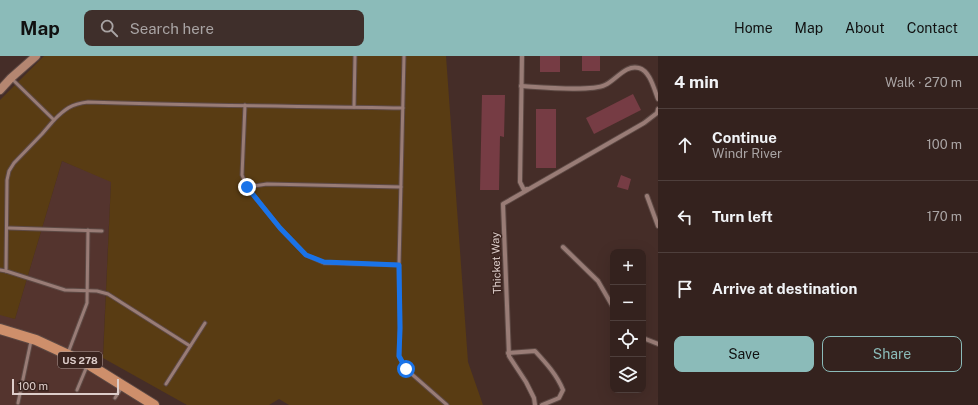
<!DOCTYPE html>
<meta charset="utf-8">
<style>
:root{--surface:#34221e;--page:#3f2f2b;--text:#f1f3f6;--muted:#a9a4a4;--line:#4e3f3c;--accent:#8bbbb9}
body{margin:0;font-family:"Public Sans",sans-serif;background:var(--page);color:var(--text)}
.controls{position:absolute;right:12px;bottom:12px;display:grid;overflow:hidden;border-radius:8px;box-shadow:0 4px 16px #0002}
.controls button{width:36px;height:36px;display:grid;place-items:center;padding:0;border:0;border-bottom:1px solid var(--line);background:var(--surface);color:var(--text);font:20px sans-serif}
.scale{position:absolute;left:12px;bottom:10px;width:107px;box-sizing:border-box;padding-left:4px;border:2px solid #ddcdca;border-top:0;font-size:11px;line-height:14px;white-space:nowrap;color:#ddcdca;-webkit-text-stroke:3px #3a231e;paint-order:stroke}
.stop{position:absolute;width:12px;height:12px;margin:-9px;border:3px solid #1a73e8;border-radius:50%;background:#fff}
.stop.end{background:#1a73e8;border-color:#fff;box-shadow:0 1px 4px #0008}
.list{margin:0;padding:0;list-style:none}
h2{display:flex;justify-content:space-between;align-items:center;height:52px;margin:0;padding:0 16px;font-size:17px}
h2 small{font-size:13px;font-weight:400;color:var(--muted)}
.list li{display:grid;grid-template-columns:26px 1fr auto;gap:12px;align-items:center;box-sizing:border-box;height:72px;padding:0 16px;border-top:1px solid var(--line)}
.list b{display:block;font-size:15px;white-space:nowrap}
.list p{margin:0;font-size:13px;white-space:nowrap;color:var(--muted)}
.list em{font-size:13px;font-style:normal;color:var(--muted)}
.actions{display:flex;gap:8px;padding:12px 16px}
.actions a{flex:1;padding:9px 0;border:1px solid var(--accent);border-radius:8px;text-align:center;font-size:14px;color:var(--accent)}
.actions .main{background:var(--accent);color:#111}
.icon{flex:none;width:22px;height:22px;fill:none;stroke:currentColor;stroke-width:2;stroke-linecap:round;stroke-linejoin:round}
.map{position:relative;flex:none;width:658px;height:349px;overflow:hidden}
header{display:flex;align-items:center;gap:24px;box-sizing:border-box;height:56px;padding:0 20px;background:var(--accent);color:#111}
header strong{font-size:19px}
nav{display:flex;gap:22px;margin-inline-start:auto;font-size:14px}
.search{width:280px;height:36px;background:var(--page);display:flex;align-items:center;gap:10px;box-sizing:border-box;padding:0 14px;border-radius:8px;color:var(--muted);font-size:15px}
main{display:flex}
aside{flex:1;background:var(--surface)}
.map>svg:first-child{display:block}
</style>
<header>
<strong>Map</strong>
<div class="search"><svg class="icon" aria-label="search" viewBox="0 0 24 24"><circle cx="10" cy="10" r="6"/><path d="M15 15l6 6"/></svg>Search here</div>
<nav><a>Home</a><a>Map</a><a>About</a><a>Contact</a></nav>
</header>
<main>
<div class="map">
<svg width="658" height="349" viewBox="0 0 658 349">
<rect width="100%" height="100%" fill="#452d28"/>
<path fill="#54342e" d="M 62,105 L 111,125 L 102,318 L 143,349 L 0,349 L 0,258 L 15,263 Z"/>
<path fill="#593c13" d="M 44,0 L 446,0 L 468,306 L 483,349 L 289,349 L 279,343 L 269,349 L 187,349 L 103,302 L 111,126 L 62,105 L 15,263 L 0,259 L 0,44 Z"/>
<g fill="#763c44">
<rect x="540" y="0" width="20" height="16"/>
<rect x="582" y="0" width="18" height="15"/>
<path d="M 633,38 L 641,54 L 594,78 L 586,62 Z"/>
<path d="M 482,39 L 505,39 L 504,81 L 500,80 L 499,134 L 480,134 Z"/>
<rect x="536" y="53" width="20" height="59"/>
<path d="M 621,119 L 631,123 L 628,134 L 617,131 Z"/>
</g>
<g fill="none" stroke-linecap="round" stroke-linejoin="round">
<defs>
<g id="lane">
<path d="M 404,0 L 399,209 L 400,272 L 399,300 L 406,313 L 447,349"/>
<path d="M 11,22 L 54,64 C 65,53 71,48 88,46 C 192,50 298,50 403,52"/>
<path d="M 245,49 L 242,119 L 247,131 L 280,172 L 306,199 L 324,207 L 399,209"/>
<path d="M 354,51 L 355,0"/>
<path d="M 54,64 L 42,78 L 14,107 L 9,115 L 7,124 L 6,215 L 65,234 L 97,235 L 108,238 L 190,290"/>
<path d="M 247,131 L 267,128 L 401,131"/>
<path d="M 8,172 L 102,175"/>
<path d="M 0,214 L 6,215"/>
<path d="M 68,297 L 87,247 L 88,174"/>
<path d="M 166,328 L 205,267"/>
<path d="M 77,334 L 87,310"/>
<path d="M 115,342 L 122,331"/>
<path d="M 18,347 L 31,285"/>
</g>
<g id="street">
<path d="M 522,0 L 520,126 L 524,134 L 527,133"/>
<path d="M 521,30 C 539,31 591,36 605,29 C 616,24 626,8 639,12 C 650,15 654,33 658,43"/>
<path d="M 647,140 L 658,170"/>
<path d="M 563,191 L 598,225 L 613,251"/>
<path d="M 643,282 L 658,288"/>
<path d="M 508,297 L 535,295 C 546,307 557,319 563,334 L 559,342 L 542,349"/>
<path d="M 535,349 L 534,342 L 526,326 L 509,300 L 503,148 L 644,67 L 657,57 L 658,53"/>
</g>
<path id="secondary" d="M 0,34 L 11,22 L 36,0"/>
<path id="primary" d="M 0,273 L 36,284 L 88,308 L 154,349"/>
</defs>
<use href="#lane" stroke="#5d4944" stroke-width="5"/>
<use href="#street" stroke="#5d4944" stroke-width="6"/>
<use href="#secondary" stroke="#5d4944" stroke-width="10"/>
<use href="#primary" stroke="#5d4944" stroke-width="12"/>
<use href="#lane" stroke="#997c76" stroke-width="3"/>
<use href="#street" stroke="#997c76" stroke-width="4"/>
<use href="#secondary" stroke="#b48671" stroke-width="8"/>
<use href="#primary" stroke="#ce8f6b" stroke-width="10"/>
</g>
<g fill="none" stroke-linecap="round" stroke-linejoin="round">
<path stroke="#1a73e8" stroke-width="5" d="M 247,131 L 280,172 L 306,199 L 324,206 L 399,209 L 400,272 L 399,300 L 406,313"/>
</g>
<g text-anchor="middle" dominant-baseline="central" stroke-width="3" stroke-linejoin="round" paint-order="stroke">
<rect fill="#3a231e" stroke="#ac9a96" stroke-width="1" x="58" y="296" width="44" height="16" rx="3"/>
<g font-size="10" font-weight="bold" fill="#ddcdca">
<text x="80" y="304">US 278</text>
</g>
<g font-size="11" fill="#ddcdca" stroke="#3a231e">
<text transform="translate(496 207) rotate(-92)">Thicket Way</text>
</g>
</g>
</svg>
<div class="controls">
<button>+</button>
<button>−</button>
<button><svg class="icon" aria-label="locate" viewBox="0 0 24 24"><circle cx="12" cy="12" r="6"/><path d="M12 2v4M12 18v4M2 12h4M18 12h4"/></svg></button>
<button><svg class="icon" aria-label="layers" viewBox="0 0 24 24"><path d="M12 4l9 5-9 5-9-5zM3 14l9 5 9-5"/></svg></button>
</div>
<div class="scale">100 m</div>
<div class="stop" style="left:406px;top:313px"></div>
<div class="stop end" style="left:247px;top:131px"></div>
</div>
<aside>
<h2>4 min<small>Walk · 270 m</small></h2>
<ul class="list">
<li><svg class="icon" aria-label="ahead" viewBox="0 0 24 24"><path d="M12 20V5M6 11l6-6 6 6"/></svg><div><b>Continue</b><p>Windr River</p></div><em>100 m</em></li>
<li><svg class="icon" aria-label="left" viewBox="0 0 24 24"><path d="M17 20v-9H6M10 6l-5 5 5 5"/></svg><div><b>Turn left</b></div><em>170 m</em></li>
<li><svg class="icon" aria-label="arrive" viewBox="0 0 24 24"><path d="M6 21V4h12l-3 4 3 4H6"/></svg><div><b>Arrive at destination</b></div></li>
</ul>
<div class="actions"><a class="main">Save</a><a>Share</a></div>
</aside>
</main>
